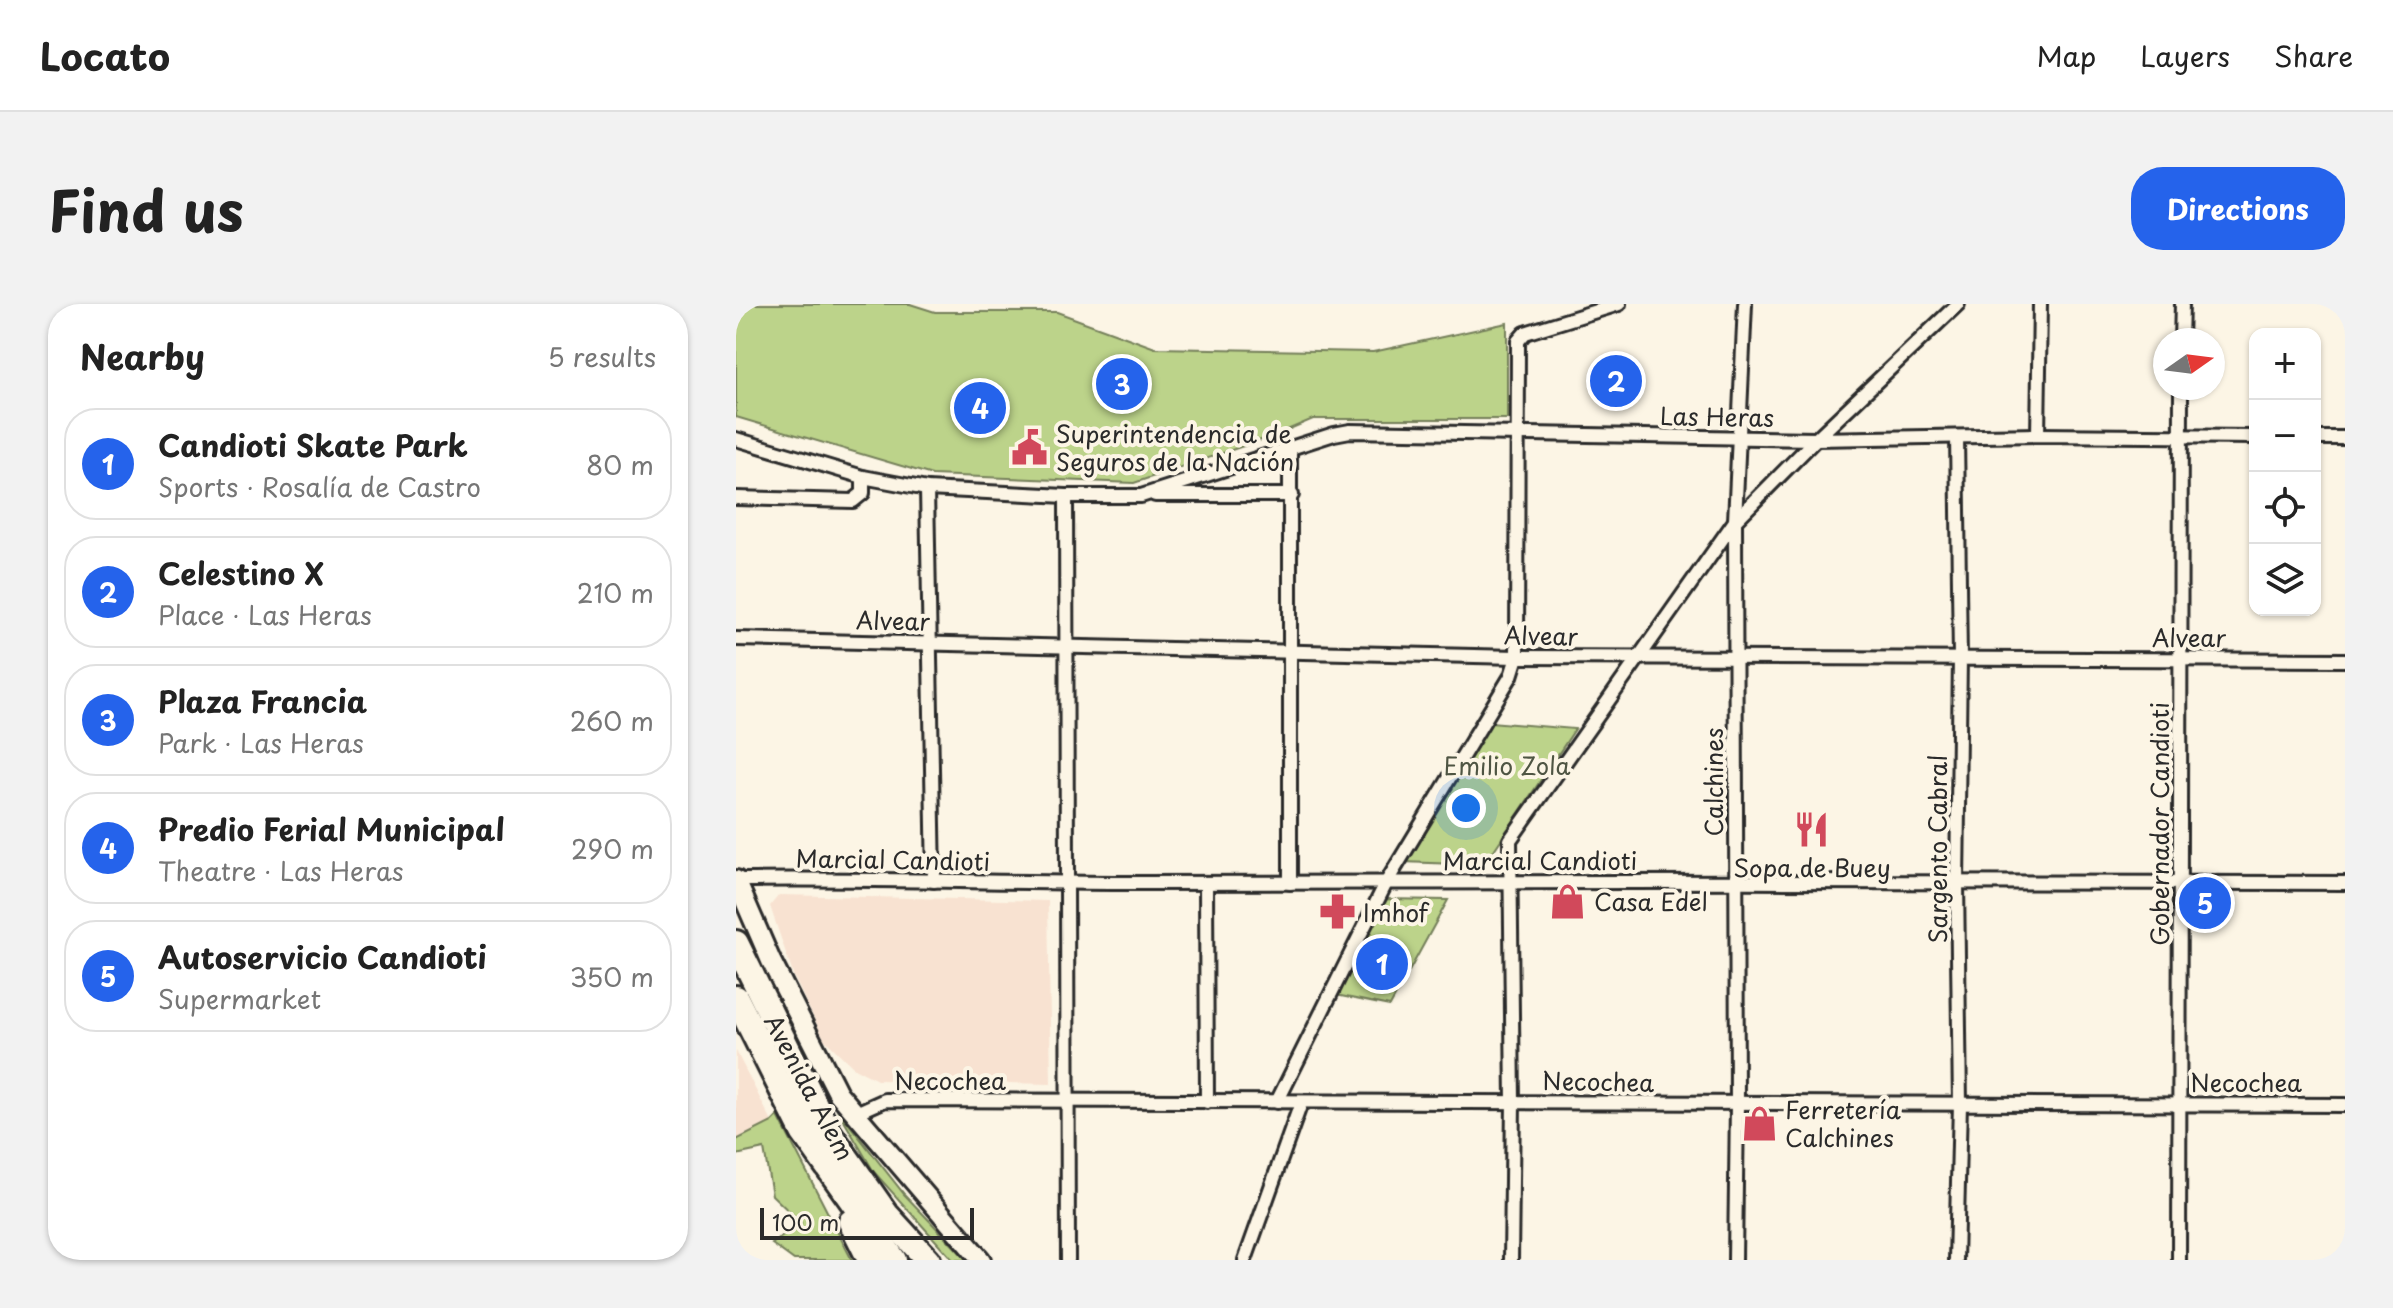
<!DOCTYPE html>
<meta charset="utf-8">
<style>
:root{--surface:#fff;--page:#f2f2f2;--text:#222;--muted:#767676;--line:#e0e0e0;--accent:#2563eb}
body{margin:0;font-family:"Playpen Sans",sans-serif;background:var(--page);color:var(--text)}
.controls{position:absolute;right:24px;top:24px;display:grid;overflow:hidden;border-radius:16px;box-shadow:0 2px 6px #0004}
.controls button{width:72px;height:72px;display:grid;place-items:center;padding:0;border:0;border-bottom:2px solid var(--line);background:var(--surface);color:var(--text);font:40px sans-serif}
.compass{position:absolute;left:1417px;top:24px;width:72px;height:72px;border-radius:50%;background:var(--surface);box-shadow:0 2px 6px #0004;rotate:76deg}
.scale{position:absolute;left:24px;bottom:20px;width:214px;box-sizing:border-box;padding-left:8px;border:4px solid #2b2b2b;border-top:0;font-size:22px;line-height:28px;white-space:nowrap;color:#2b2b2b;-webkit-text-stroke:6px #fcf5e5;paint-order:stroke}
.you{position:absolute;left:730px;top:504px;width:28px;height:28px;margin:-20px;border:6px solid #fff;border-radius:50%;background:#1a73e8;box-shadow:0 0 0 12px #1a73e833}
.badge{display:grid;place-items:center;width:52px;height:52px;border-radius:50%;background:var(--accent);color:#fff;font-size:26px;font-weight:700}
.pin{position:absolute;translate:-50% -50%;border:4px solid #fff;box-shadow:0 2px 8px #0006}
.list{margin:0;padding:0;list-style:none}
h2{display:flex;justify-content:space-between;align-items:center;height:104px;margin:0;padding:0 32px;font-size:34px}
h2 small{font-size:26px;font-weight:400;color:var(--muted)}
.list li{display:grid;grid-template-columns:52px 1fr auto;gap:24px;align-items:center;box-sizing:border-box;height:112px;margin:0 16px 16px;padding:0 16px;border:2px solid var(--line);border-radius:32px}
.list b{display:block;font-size:30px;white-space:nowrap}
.list p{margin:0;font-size:26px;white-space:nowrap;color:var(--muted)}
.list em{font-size:26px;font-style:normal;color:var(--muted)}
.icon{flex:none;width:44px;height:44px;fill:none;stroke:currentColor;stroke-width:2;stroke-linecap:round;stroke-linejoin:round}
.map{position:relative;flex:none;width:1609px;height:956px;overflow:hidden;border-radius:32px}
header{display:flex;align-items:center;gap:48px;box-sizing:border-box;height:112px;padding:0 40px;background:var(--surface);border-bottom:2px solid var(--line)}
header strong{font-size:38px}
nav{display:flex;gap:44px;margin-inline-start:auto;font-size:28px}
.intro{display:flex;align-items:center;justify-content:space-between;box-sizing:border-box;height:192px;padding:0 48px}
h1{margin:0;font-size:56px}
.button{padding:20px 36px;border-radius:32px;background:var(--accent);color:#fff;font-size:28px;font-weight:700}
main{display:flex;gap:48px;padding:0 48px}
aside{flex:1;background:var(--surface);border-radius:32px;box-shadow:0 2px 6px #0004}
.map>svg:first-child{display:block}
</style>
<header>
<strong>Locato</strong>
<nav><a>Map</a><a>Layers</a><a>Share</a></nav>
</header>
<div class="intro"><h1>Find us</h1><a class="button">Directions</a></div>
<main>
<aside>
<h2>Nearby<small>5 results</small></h2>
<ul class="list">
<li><span class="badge">1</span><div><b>Candioti Skate Park</b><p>Sports · Rosalía de Castro</p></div><em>80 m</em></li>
<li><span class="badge">2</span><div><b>Celestino X</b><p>Place · Las Heras</p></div><em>210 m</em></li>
<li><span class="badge">3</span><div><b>Plaza Francia</b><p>Park · Las Heras</p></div><em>260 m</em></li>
<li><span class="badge">4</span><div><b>Predio Ferial Municipal</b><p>Theatre · Las Heras</p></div><em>290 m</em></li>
<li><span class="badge">5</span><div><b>Autoservicio Candioti</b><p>Supermarket</p></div><em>350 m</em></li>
</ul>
</aside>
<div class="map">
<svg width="1609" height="956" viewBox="0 0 1609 956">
<rect width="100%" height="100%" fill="#fcf5e5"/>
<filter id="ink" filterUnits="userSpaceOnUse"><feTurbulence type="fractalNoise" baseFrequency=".0125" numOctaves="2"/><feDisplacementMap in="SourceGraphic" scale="16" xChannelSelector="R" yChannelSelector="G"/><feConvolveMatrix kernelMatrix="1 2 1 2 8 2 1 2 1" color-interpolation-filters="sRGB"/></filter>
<g filter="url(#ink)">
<g fill="#f8e2d1">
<path d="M 43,591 L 312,597 L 315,780 L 141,776 L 118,764 L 88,735 L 58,673 L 34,602 Z"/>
<path d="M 0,747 L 36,818 L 0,836 Z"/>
</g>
<g fill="#bcd38a" stroke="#747f5a" stroke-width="2">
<path d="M 0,0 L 174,0 L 199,8 L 321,8 L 419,44 L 637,48 L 771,19 L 771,115 L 577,115 L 537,132 L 398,179 L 196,171 L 0,113 Z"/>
<path d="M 754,418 L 839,425 L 748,561 L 667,558 Z"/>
<path d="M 646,595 L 712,596 L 654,702 L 600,691 Z"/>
<path d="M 101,805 L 168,890 L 231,956 L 217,956 L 138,868 Z"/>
<path d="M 42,812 L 116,956 L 58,956 L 36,940 L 65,919 L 36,891 L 28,845 L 0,851 L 0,836 L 36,818 Z"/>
</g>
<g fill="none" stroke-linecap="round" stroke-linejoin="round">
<defs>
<g id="street">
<path d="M 1445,36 L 1446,0"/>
<path d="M 1302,131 L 1304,0"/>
<path d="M 1579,134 L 1609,134"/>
<path d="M 0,135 L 127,173 L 191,185 L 330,192 L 405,192 L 598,130 L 614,127 L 1080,135 L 1302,131 L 1519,133"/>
<path d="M 191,185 L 198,577"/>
<path d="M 419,191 L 556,191"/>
<path d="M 330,192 L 332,956"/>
<path d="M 0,194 L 117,197 L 127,189 L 127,173"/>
<path d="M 0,335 L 781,353 L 1609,356"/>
<path d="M 0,576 C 135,574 269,579 404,579 C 806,578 1207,577 1609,579"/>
<path d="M 470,579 L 471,798"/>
<path d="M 554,579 L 554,144"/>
<path d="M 541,798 L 650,579 L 775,372 L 781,353 L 782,37 L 789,29 L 883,0"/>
<path d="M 118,810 L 149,796 L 1609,801"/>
<path d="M 509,956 L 565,799"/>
<path d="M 775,956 L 777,798 L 774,536 L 999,217 L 1080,135 L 1222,0"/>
<path d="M 999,956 L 1001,800 L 999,217 L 1009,0"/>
<path d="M 1220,956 L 1224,800 L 1221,579 L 1224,354 L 1221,133"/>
<path d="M 1443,956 L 1445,84"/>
</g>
<path id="secondary" d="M 0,576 L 35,657 L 102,789 L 245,956"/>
<g id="highway">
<path d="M 0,639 L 93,829 L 150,910 L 192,956"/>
<path d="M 0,694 L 67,828 L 158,956"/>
<path d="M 115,918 L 134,956"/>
</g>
</defs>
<use href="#street" stroke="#2b2b2b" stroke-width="18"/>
<use href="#secondary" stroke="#2b2b2b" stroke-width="24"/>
<use href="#highway" stroke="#2b2b2b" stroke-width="30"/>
<use href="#street" stroke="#fcf5e5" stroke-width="12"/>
<use href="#secondary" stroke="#fcf5e5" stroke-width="18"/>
<use href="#highway" stroke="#fcf5e5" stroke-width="24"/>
</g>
</g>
<defs>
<symbol id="civic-bare" viewBox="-9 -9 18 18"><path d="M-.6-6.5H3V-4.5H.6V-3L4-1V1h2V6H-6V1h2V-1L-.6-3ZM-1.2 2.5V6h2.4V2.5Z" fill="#d1495b" stroke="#fcf5e5" stroke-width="2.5" paint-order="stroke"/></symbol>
<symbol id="restaurant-bare" viewBox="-9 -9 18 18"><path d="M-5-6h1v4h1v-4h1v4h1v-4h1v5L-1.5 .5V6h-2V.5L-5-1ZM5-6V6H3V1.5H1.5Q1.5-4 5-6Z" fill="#d1495b" stroke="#fcf5e5" stroke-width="2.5" paint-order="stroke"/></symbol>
<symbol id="shop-bare" viewBox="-9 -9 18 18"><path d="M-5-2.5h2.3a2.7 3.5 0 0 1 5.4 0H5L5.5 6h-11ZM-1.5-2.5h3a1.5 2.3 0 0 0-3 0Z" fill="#d1495b" stroke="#fcf5e5" stroke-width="2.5" paint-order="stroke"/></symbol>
<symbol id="pharmacy-bare" viewBox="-9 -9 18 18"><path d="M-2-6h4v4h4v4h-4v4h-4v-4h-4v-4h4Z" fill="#d1495b" stroke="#fcf5e5" stroke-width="2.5" paint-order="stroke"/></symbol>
</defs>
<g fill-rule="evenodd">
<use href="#civic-bare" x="268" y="118" width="51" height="51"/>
<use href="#restaurant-bare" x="1050" y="500" width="51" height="51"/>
<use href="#shop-bare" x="806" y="572" width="51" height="51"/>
<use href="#pharmacy-bare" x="576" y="582" width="51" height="51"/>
<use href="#shop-bare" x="998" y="794" width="51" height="51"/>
</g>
<g text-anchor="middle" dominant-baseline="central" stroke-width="8" stroke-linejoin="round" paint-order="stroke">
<g font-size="24" fill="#2b2b2b" stroke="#fcf5e5">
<text transform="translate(981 112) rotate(1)">Las Heras</text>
<text transform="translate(157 316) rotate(1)">Alvear</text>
<text transform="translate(805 331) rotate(1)">Alvear</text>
<text x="1453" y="333">Alvear</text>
<text transform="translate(977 478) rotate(-90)">Calchines</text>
<text transform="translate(1423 520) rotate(-90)">Gobernador Candioti</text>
<text transform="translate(1201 545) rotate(-90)">Sargento Cabral</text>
<text transform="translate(157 555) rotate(1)">Marcial Candioti</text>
<text x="804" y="556">Marcial Candioti</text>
<text x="214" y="776">Necochea</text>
<text transform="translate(862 777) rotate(1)">Necochea</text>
<text x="1510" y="778">Necochea</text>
<text transform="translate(74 783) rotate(62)">Avenida Alem</text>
</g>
<g font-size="24" fill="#2b2b2b" stroke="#fcf5e5" text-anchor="start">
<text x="320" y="129">Superintendencia de<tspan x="320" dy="28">Seguros de la Nación</tspan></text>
<text x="1076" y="563" text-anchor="middle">Sopa de Buey</text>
<text x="858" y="597">Casa Edel</text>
<text x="627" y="608">Imhof</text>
<text x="1049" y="805">Ferretería<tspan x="1049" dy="28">Calchines</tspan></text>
</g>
<g font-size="24" fill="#4f5543" stroke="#fcf5e5">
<text x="771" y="461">Emilio Zola</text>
</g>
</g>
</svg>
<div class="controls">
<button>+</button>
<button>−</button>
<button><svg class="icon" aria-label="locate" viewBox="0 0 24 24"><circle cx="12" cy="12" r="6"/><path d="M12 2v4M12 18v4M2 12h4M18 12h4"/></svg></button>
<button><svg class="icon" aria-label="layers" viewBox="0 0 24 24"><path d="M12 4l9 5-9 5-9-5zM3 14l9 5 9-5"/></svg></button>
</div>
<svg class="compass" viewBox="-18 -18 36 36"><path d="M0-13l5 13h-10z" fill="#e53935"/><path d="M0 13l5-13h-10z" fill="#767676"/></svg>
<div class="scale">100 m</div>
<div class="you"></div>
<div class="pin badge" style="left:646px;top:660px">1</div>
<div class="pin badge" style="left:880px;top:77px">2</div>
<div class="pin badge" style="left:386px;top:80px">3</div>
<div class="pin badge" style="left:244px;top:104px">4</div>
<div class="pin badge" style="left:1469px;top:599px">5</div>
</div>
</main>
